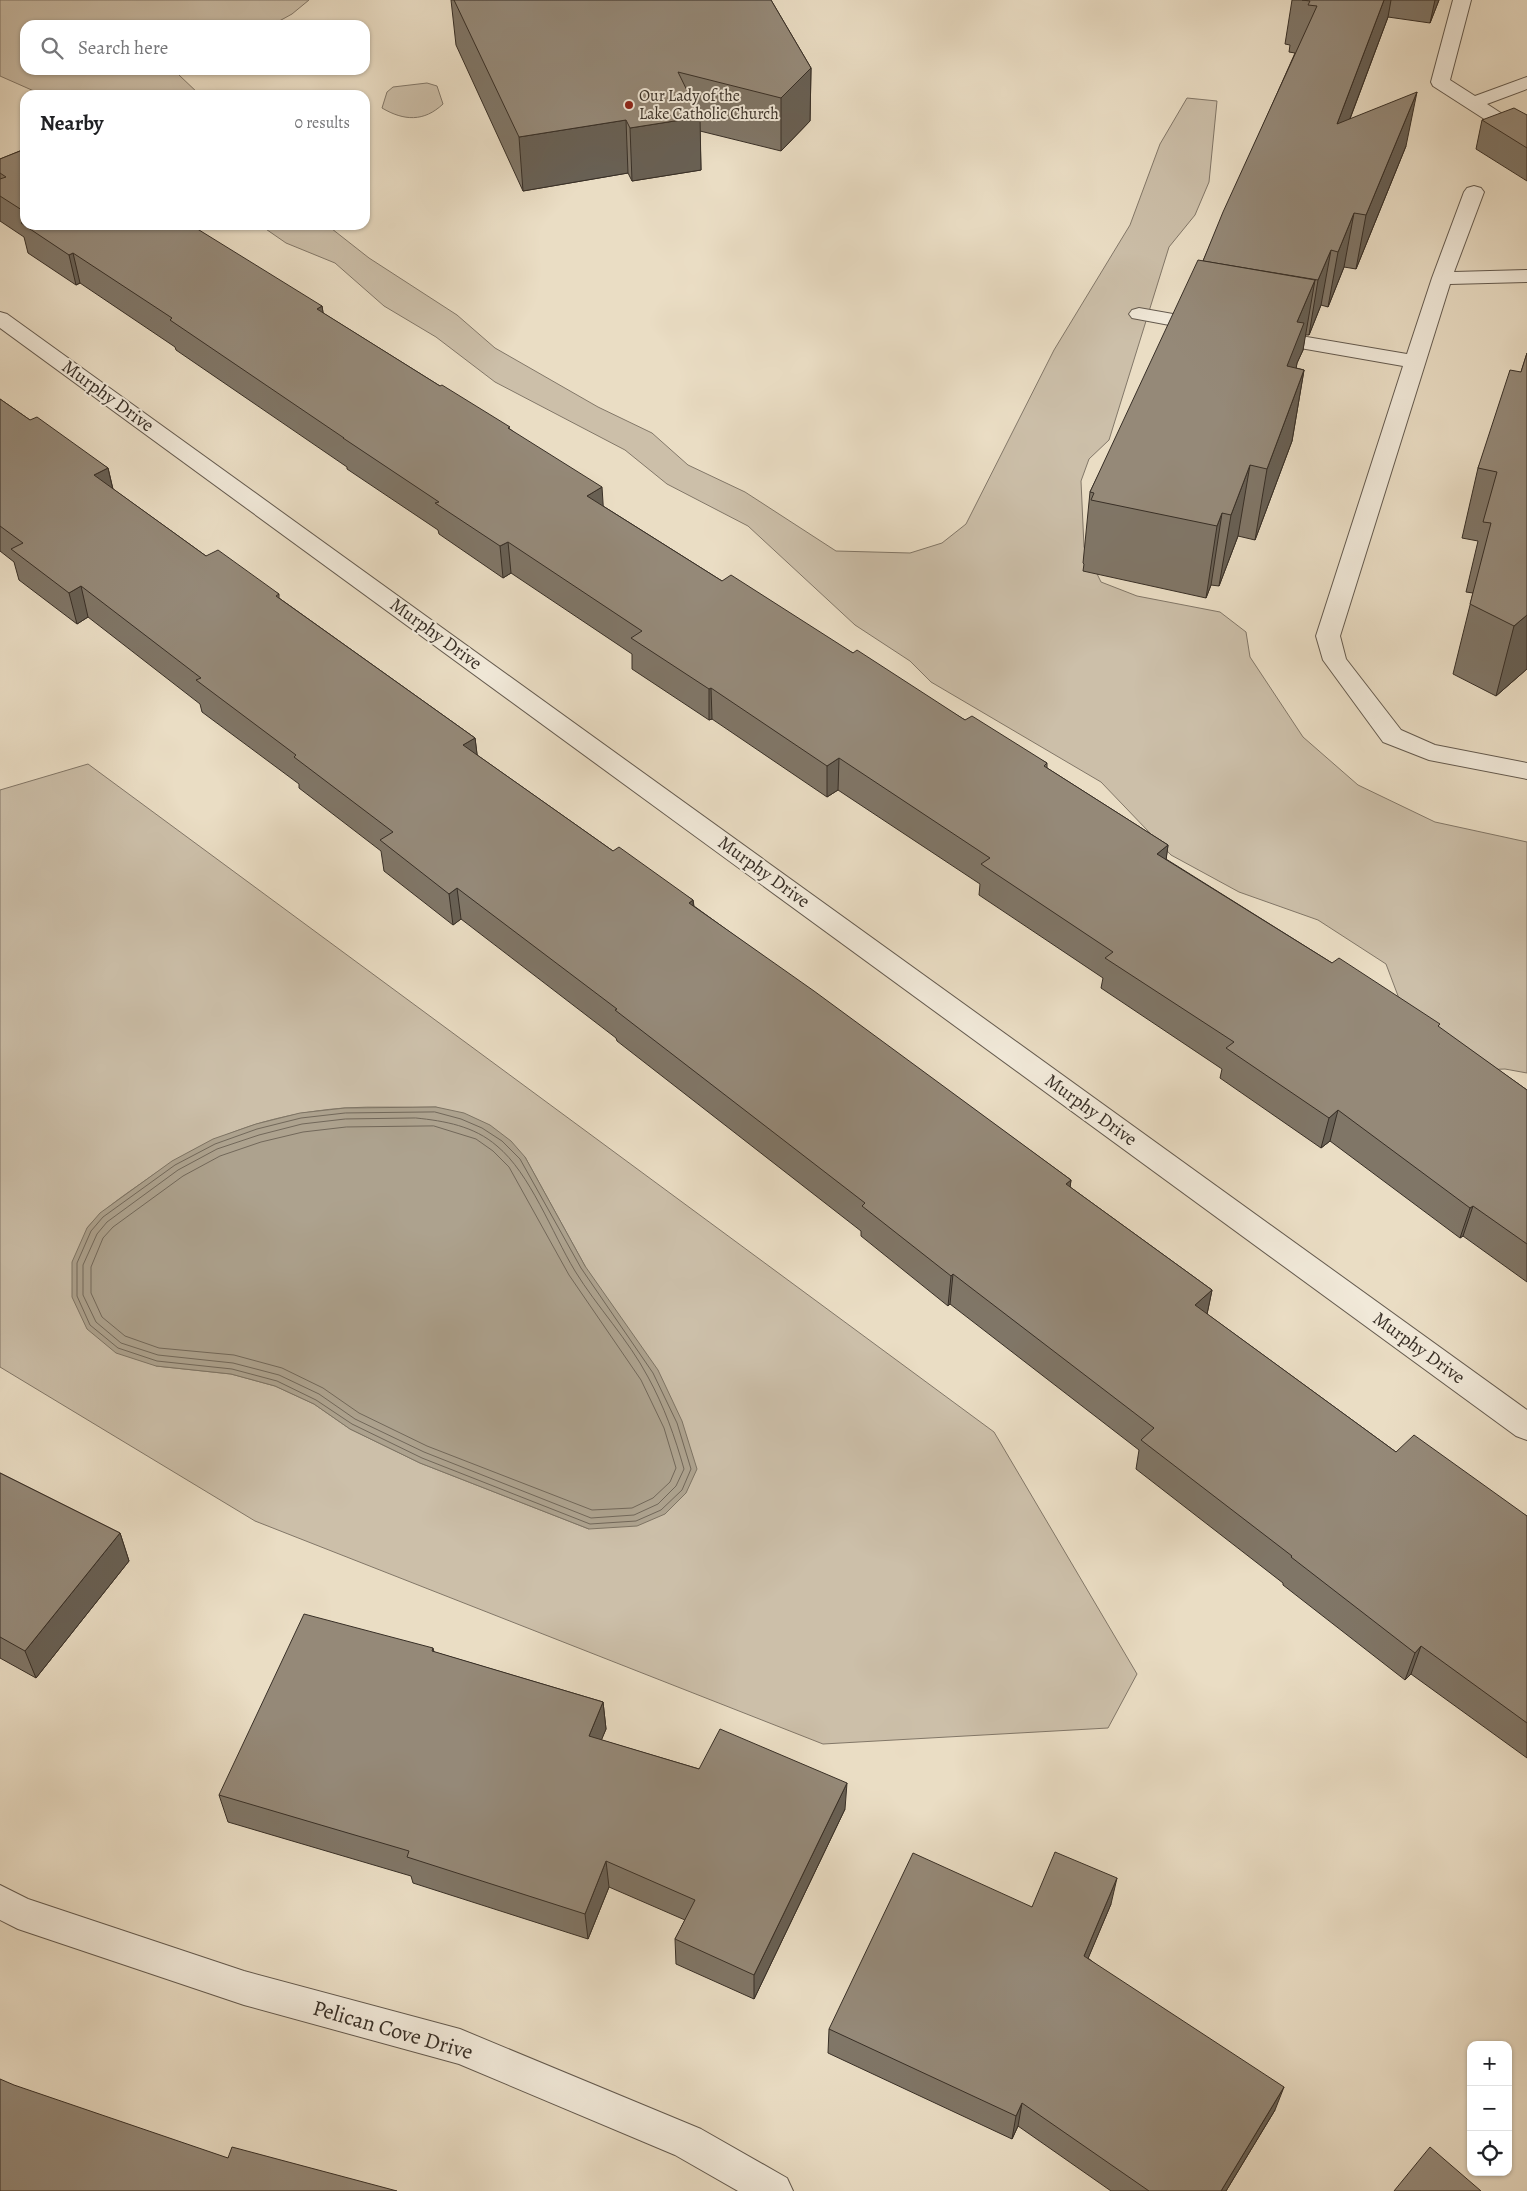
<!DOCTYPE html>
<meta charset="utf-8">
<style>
:root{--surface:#fff;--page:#f6f6f6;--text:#202124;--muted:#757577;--line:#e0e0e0}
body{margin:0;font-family:Alegreya,serif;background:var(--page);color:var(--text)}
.controls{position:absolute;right:15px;bottom:15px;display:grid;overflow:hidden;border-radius:10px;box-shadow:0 1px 4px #0004}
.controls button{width:45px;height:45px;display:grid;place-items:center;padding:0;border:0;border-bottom:1px solid var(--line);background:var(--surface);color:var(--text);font:25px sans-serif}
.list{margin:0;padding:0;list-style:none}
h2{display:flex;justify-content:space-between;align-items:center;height:65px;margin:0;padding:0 20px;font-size:21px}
h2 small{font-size:16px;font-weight:400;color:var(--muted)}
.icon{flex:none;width:28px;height:28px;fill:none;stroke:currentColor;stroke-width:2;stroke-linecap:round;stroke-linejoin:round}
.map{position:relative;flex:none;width:1527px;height:2191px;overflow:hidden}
.search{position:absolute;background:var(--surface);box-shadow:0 1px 4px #0004;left:20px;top:20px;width:350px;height:55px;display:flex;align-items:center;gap:12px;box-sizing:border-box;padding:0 18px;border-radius:15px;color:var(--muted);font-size:19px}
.panel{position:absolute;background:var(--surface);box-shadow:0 1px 4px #0004;left:20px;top:90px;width:350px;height:140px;border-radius:15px}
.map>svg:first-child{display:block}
</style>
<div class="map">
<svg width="1527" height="2191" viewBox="0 0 1527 2191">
<rect width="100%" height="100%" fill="#eaddc4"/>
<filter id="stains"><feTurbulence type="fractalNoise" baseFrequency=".004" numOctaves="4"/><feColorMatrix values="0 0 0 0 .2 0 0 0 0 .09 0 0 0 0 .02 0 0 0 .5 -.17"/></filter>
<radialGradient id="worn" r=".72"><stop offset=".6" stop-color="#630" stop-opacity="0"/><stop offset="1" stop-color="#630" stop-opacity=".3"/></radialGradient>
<g fill="#ccbfa9" stroke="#827768" fill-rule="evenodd">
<path d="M 0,0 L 309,0 L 292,14 L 272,25 L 25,25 L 25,70 L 187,70 L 179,75 L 200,95 L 43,95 L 0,76 Z"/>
<path d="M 427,83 L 437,86 L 443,104 C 424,122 404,121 382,108 L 387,92 L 393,87 Z"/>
<path d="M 1187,98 L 1217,101 L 1209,182 L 1195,215 L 1169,247 L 1109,440 L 1089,459 L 1081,481 L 1084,547 L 1101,582 L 1137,596 L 1220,612 L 1246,632 L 1250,657 L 1303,737 L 1358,785 L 1435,822 L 1527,842 L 1527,1073 L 1505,1069 L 1479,1070 L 1409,1025 L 1386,964 L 1318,920 L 1239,892 L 1171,855 L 1101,782 L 931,682 L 910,661 L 855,625 L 748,526 L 667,484 L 625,450 L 495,382 L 436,337 L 384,306 L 335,263 L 286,243 L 260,225 L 327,225 L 369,258 L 457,315 L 495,348 L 598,407 L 652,433 L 688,465 L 745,492 L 836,551 L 910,553 L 942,543 L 966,524 L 1054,350 L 1130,225 L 1160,144 Z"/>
<path d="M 88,764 L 994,1432 L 1137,1674 L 1108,1728 L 823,1744 L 255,1521 L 0,1367 L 0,790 ZM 436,1107 L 525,1157 L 585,1266 L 589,1529 L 420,1463 L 350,1429 L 314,1404 L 275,1386 L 231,1374 L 156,1366 L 87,1228 C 103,1209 123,1196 143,1182 C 205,1137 267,1114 344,1108 C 374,1106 405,1108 436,1107 Z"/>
</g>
<path fill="#ada28e" stroke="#7e7464" d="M 436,1107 L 464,1113 L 490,1125 L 511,1141 L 525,1157 L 585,1266 L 658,1370 L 682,1421 L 697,1469 L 686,1493 L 665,1514 L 637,1526 L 589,1529 L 420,1463 L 350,1429 L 314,1404 L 275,1386 L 231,1374 L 156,1366 L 116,1353 L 87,1329 L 72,1297 L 72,1262 L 87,1228 L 100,1213 L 172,1161 L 213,1139 L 256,1124 L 300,1113 L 345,1108 Z"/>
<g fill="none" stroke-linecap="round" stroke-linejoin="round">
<g stroke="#72685a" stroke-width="1">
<path d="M 435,1112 L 461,1119 L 482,1128 L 502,1141 L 520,1159 L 581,1268 L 653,1373 L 677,1423 L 691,1469 L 682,1490 L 661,1510 L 636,1521 L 590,1524 L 422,1458 L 352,1424 L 316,1400 L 277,1381 L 232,1369 L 157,1361 L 118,1348 L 90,1325 L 77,1296 L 77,1263 L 91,1231 L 103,1217 L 175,1165 L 215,1144 L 257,1129 L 301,1118 L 345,1113 Z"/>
<path d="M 416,1118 C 445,1121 474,1126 497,1146 C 530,1173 552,1233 575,1271 C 597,1307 628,1339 648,1377 C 664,1406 675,1437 684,1469 L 676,1486 L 658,1504 L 634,1515 L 591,1518 L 424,1452 L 355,1419 L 319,1394 L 279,1375 L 233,1363 L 158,1355 L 121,1343 L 96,1322 L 83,1295 L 83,1265 L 97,1234 L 107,1222 L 178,1170 L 217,1149 L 259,1135 L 302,1124 L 345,1119 Z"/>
<path d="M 434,1126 L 476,1139 L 493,1151 L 509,1167 L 569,1275 L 641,1380 L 664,1428 L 676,1468 L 670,1482 L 653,1498 L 632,1508 L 592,1510 L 427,1446 L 359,1413 L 323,1388 L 282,1368 L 234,1355 L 159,1348 L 125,1336 L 102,1317 L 91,1293 L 91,1267 L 103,1238 L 113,1227 L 183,1176 L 220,1156 L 261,1142 L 303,1132 L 346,1127 Z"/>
</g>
<defs>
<g id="service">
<path d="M 1453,0 L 1471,0 L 1450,80 L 1475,96 L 1527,77 L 1527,89 L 1487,104 L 1527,130 L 1527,144 L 1520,142 L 1433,86 L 1431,82 Z"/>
<path d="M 1474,186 L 1481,188 L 1484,192 L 1454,272 L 1527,270 L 1527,282 L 1450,284 L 1340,636 L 1346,659 L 1401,730 L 1435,745 L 1527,763 L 1527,779 L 1429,760 L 1383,742 L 1323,660 L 1316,636 L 1403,366 L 1266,342 L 1259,340 L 1256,336 L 1259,332 L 1266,330 L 1407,354 L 1432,278 L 1464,192 L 1467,188 Z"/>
<path d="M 1139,308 L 1207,320 L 1214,322 L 1217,326 L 1214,330 L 1207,332 L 1132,318 L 1129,314 L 1132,310 Z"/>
</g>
<g id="minor">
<path d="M 0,312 L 7,314 L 1527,1410 L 1527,1440 L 1516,1436 L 0,328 Z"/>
<path d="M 0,1885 L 28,1899 L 244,1971 L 460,2029 L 701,2129 L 787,2178 L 793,2191 L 738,2191 L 675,2155 L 459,2064 L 244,2005 L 18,1929 L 0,1920 Z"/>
</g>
</defs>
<use href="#service" stroke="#645a4e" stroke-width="2"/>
<use href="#minor" stroke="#645a4e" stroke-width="2"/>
<use href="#service" fill="#f1e9d9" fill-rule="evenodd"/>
<use href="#minor" fill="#f1e9d9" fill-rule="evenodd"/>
</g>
<g fill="#807667" stroke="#382f26">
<path d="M 451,0 L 771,0 L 811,68 L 810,121 L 781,151 L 700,131 L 701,170 L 632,181 L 628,173 L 523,191 L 456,45 Z"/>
<path d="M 1292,0 L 1439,0 L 1430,23 L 1388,17 L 1350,119 L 1406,146 L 1356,269 L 1344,267 L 1328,307 L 1321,305 L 1309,335 L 1305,335 L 1303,350 L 1297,363 L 1296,368 L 1304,370 L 1292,441 L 1255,540 L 1238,536 L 1219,586 L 1211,585 L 1206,598 L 1083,571 L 1084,564 L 1083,563 L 1090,492 L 1203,261 L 1295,53 L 1289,52 L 1290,45 L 1285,44 Z"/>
<path d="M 1527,115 L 1527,181 L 1476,149 L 1482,120 Z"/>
<path d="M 25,149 L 25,225 L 322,306 L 323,313 L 440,386 L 510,429 L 603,506 L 722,581 L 853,653 L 965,720 L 1047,763 L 1047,768 L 1168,845 L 1166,859 L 1332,963 L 1439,1028 L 1527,1090 L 1527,1282 L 1463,1236 L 1460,1238 L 1330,1141 L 1321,1148 L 1220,1078 L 1222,1069 L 1101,988 L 1103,978 L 979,895 L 980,884 L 838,790 L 827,797 L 712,719 L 709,720 L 632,669 L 632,654 L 511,573 L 503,578 L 439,534 L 438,530 L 347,469 L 347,467 L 176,350 L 175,347 L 80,283 L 76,285 L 28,253 L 24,237 L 0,221 L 0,159 Z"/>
<path d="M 1527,353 L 1527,669 L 1496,696 L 1453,674 L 1473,593 L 1466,592 L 1478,541 L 1462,538 L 1478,468 L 1521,372 Z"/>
<path d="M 0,399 L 30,420 L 108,468 L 113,489 L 206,556 L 279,594 L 279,598 L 475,738 L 477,755 L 613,851 L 693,900 L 694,906 L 1071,1180 L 1070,1187 L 1212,1290 L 1207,1314 L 1396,1452 L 1527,1516 L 1527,1758 L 1411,1674 L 1405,1680 L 1283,1585 L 1283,1583 L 1136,1469 L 1139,1450 L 950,1304 L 948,1306 L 861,1236 L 861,1231 L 617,1041 L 616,1038 L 461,919 L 453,925 L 384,871 L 381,851 L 299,788 L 299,784 L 202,712 L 200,704 L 88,617 L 77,624 L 19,580 L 14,562 L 0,551 Z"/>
<path d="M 0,1473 L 120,1533 L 129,1561 L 36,1678 L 0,1658 Z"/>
<path d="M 433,1648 L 434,1652 L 603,1702 L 606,1729 L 601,1740 L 699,1769 L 845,1809 L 754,1999 L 676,1964 L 675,1939 L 685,1920 L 609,1887 L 588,1939 L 413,1883 L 411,1876 L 228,1822 L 219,1795 Z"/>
<path d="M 1111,1904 L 1088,1958 L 1275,2110 L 1226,2191 L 1111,2191 L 1018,2126 L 1012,2139 L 828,2053 L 829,2029 L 1032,1907 Z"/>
</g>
<g fill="#686054" stroke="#382f26">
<path d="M 1384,0 L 1391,0 L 1388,17 L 1328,177 L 1337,124 Z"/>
<path d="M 1435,0 L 1439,0 L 1430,23 Z"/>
<path d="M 811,68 L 810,121 L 781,151 L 781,98 Z"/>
<path d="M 1417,92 L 1406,146 L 1356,269 L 1366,215 Z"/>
<path d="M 700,117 L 701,170 L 632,181 L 630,128 Z"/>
<path d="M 626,120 L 628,173 L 523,191 L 519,137 Z"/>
<path d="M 1354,213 L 1344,267 L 1328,307 L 1338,252 Z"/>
<path d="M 1331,250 L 1321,305 L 1309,335 L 1318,280 Z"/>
<path d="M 73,253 L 80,283 L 76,285 L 69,255 Z"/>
<path d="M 1315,280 L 1303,350 L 1297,363 L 1292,393 L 1287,366 L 1297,322 Z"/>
<path d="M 322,306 L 327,337 L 317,309 Z"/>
<path d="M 1304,370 L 1292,441 L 1255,540 L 1267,469 Z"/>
<path d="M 1250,465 L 1238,536 L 1219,586 L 1231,515 Z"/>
<path d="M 108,468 L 115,499 L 94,475 Z"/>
<path d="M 602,487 L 604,518 L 587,496 Z"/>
<path d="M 1222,513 L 1211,585 L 1206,598 L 1217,526 Z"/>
<path d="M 508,542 L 511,573 L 503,578 L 500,546 Z"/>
<path d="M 81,586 L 88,617 L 77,624 L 69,593 Z"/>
<path d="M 1527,615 L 1527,669 L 1496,696 L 1514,626 Z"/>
<path d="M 711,688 L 712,719 L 709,720 L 709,689 Z"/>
<path d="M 475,738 L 479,769 L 463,745 Z"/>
<path d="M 839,758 L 838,790 L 827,797 L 827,766 Z"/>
<path d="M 1168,845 L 1164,876 L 1157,854 Z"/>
<path d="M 457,888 L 461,919 L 453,925 L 449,894 Z"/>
<path d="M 693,900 L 694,931 L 689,903 Z"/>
<path d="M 1338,1110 L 1330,1141 L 1321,1148 L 1329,1118 Z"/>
<path d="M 1071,1180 L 1067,1210 L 1066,1184 Z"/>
<path d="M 1473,1206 L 1463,1236 L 1460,1238 L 1470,1208 Z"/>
<path d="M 953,1274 L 950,1304 L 948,1306 L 951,1276 Z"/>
<path d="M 1212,1290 L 1206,1319 L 1195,1305 Z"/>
<path d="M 120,1533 L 129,1561 L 36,1678 L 25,1651 Z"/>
<path d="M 1421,1646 L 1411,1674 L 1405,1680 L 1415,1653 Z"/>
<path d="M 603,1702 L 606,1729 L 592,1763 L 589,1736 Z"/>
<path d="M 847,1783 L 845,1809 L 754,1999 L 754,1975 Z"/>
<path d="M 606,1861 L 609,1887 L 588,1939 L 585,1914 Z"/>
<path d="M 1117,1878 L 1111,1904 L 1079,1980 L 1084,1956 Z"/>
<path d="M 1284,2087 L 1275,2110 L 1226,2191 L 1221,2191 Z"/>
<path d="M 1022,2103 L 1018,2126 L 1012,2139 L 1016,2116 Z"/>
</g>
<g fill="#958978" stroke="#382f26">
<path d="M 454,0 L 771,0 L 811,68 L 781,98 L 678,72 L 700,117 L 630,128 L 626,120 L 519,137 Z"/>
<path d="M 1302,0 L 1384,0 L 1337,124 L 1417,92 L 1366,215 L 1354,213 L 1338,252 L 1331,250 L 1318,280 L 1203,261 L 1223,212 L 1317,6 L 1308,5 L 1310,1 Z"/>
<path d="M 1514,108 L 1527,115 L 1527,148 L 1482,120 Z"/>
<path d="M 25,149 L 25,212 L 0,196 L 0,179 L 6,177 L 0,173 L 0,159 Z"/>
<path d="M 25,221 L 25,225 L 191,225 L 322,306 L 317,309 L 440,386 L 442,385 L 510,427 L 508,428 L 602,487 L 587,496 L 722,581 L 731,575 L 853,653 L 857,650 L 965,720 L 972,716 L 1047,763 L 1044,766 L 1168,845 L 1157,854 L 1332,963 L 1339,958 L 1440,1024 L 1438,1026 L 1527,1090 L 1527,1244 L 1473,1206 L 1470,1208 L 1338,1110 L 1329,1118 L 1226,1048 L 1234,1042 L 1105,958 L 1113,952 L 981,864 L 990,858 L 839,758 L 827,766 L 711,688 L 709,689 L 631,638 L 642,631 L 508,542 L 500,546 L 435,503 L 439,502 L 343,438 L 344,438 L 170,320 L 172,318 L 73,253 L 69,255 L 21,223 Z"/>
<path d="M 1198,260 L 1315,280 L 1297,322 L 1304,323 L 1287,366 L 1304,370 L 1267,469 L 1250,465 L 1231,515 L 1222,513 L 1217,526 L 1091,500 L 1094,493 L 1090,492 Z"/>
<path d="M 1527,353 L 1527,615 L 1514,626 L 1470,604 L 1491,523 L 1483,522 L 1497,472 L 1478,468 L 1510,370 L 1521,372 Z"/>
<path d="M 0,399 L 30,420 L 37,417 L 108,468 L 94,475 L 206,556 L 218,550 L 279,594 L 276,596 L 475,738 L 463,745 L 613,851 L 619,847 L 693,900 L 689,903 L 814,991 L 1071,1180 L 1066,1184 L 1212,1290 L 1195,1305 L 1396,1452 L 1414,1435 L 1527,1516 L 1527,1723 L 1421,1646 L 1415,1653 L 1291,1557 L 1292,1556 L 1141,1440 L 1154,1428 L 953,1274 L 951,1276 L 862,1206 L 865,1203 L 615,1010 L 617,1009 L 457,888 L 449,894 L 380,840 L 393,832 L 294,757 L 296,755 L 196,680 L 201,678 L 81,586 L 69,593 L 11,549 L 23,543 L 0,526 Z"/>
<path d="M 0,1473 L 120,1533 L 25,1651 L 0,1637 Z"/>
<path d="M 304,1614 L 433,1648 L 432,1651 L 603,1702 L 589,1736 L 699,1769 L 720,1729 L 847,1783 L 754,1975 L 675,1939 L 695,1900 L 606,1861 L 585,1914 L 407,1857 L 409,1851 L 219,1795 Z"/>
<path d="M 1055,1852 L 1117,1878 L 1084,1956 L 1284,2087 L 1221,2191 L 1149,2191 L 1022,2103 L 1016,2116 L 829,2029 L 913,1853 L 1032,1907 Z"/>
<path d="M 0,2079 L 14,2085 L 228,2158 L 232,2147 L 397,2191 L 0,2191 Z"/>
<path d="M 1430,2147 L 1481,2191 L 1394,2191 Z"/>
</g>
<circle fill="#8f2418" stroke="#f1e9d9" stroke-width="2" cx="629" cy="105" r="5"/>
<g text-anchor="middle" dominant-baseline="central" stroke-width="4" stroke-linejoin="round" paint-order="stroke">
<g font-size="16" fill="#382f26" stroke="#f1e9d9" text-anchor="start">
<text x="639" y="96">Our Lady of the<tspan x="639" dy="18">Lake Catholic Church</tspan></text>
</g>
<g font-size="19" fill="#382f26" stroke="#f1e9d9">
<text transform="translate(108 396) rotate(36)">Murphy Drive</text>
<text transform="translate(436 634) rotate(36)">Murphy Drive</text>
<text transform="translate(764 872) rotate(36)">Murphy Drive</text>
<text transform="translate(1091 1110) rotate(36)">Murphy Drive</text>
<text transform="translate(1419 1348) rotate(36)">Murphy Drive</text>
</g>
<g font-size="22" fill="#382f26" stroke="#f1e9d9">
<text transform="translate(393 2030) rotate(16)">Pelican Cove Drive</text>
</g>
</g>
<rect width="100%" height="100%" filter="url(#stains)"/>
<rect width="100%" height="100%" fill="url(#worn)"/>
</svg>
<div class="controls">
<button>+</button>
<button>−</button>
<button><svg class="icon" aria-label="locate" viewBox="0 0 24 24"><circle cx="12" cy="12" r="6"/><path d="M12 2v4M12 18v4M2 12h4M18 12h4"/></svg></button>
</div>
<div class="search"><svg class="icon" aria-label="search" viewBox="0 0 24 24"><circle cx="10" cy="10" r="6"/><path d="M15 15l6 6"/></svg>Search here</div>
<section class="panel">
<h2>Nearby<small>0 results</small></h2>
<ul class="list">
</ul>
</section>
</div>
